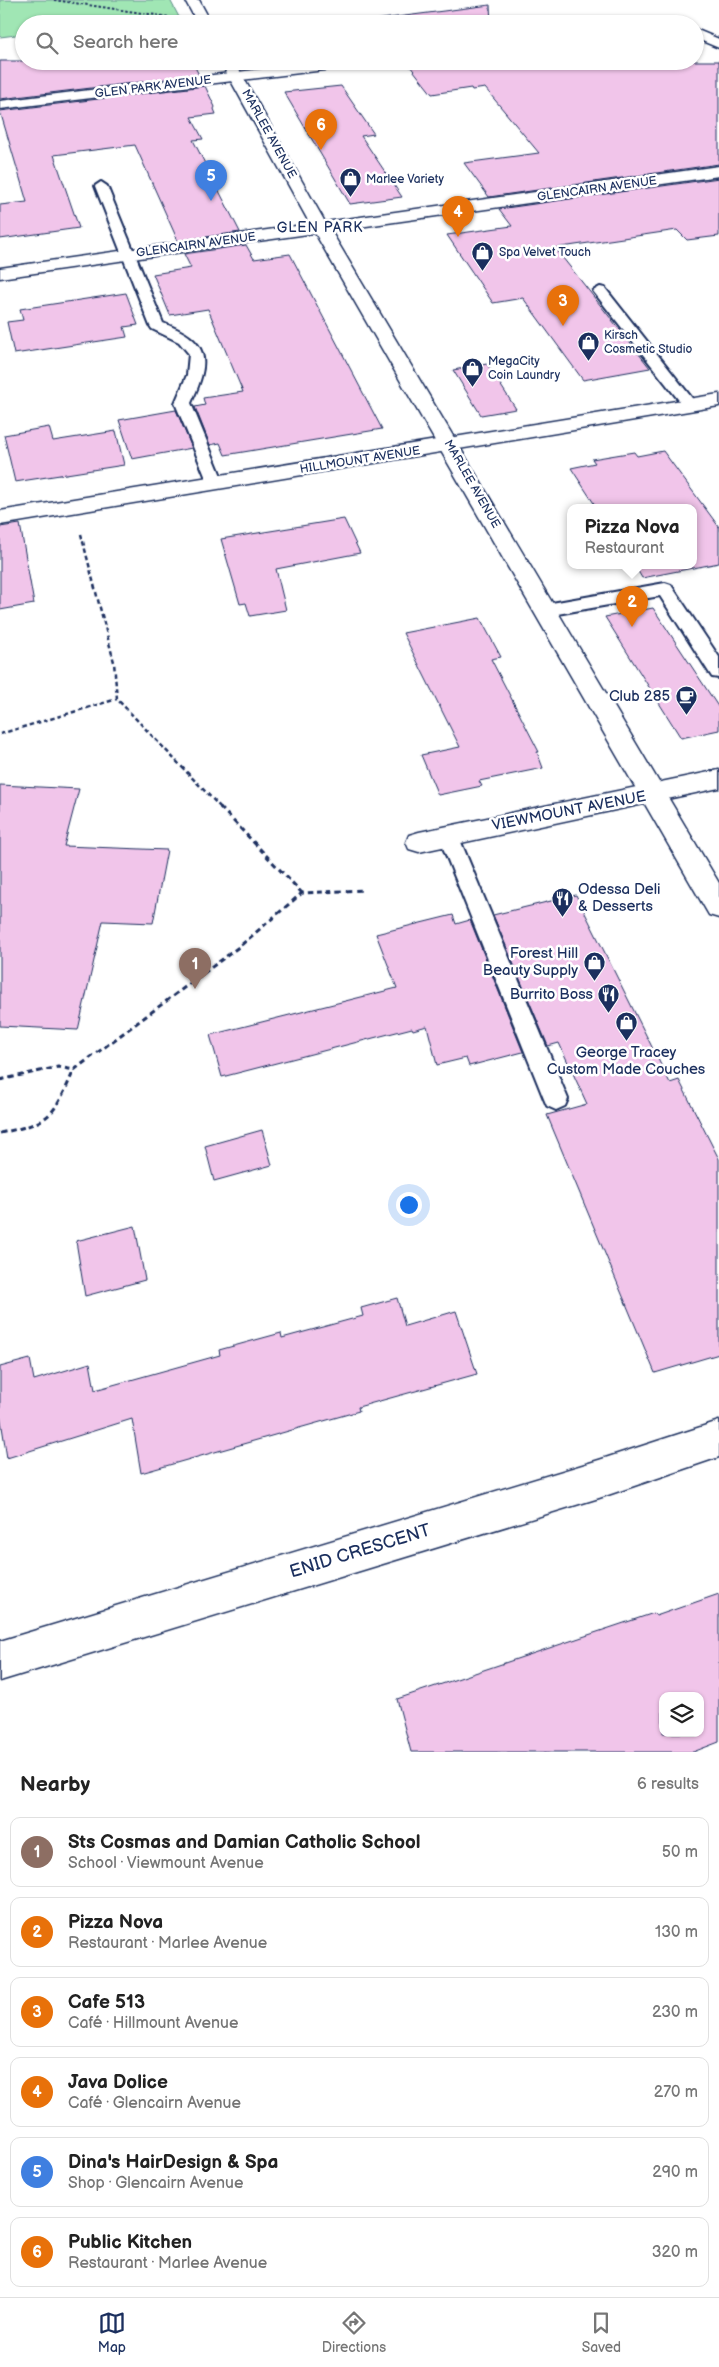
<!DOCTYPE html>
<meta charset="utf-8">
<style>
:root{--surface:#fff;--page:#f6f6f6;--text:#222;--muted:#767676;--line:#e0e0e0;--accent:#1b2f5e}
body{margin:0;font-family:"Balsamiq Sans",sans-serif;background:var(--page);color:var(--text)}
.controls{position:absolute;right:15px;bottom:15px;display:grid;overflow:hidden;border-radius:10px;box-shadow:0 1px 4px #0004}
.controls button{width:45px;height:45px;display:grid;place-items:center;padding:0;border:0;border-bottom:1px solid var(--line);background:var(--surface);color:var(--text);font:25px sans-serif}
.you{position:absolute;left:408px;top:1204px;width:18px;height:18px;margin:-12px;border:4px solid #fff;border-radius:50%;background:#1a73e8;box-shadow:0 0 0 8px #1a73e833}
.badge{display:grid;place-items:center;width:32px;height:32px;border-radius:50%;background:var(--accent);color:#fff;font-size:16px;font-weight:700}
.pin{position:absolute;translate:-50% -41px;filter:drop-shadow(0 1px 2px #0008)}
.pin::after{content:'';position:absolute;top:26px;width:18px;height:15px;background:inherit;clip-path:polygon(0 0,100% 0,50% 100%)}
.popup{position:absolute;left:567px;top:504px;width:130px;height:65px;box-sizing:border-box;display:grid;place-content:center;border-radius:10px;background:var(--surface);filter:drop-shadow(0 1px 4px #0005);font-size:16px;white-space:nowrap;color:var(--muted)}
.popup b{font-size:19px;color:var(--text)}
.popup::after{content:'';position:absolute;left:50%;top:100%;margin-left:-10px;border:10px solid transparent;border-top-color:var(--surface)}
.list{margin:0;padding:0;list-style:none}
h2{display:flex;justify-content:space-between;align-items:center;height:65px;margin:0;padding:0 20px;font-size:21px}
h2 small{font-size:16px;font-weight:400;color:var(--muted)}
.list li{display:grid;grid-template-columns:32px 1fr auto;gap:15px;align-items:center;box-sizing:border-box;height:70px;margin:0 10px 10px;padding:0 10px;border:1px solid var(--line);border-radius:10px}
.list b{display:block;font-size:19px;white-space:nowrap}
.list p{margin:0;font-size:16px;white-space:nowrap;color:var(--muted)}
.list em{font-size:16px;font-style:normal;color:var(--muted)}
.icon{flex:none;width:28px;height:28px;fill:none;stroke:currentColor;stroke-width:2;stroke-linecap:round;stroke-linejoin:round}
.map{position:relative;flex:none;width:719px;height:1752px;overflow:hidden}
.search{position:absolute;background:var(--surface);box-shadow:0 1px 4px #0004;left:15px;right:15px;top:15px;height:55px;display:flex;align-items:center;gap:12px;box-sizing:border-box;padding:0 18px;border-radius:28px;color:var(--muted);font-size:19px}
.sheet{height:545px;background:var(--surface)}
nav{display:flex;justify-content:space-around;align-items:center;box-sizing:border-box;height:70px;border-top:1px solid var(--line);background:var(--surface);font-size:14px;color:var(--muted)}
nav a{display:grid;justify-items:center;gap:2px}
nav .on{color:var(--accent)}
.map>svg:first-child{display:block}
</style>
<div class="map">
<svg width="719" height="1752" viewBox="0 0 719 1752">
<rect width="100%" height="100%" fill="#fff"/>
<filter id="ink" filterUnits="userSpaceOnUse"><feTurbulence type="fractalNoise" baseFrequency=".02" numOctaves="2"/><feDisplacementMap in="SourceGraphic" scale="10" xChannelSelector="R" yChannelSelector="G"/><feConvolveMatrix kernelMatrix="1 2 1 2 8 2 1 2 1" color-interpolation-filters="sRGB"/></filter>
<g filter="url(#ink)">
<path fill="#a0e6b4" stroke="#5e8a89" d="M 0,0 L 170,0 L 179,17 L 115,24 L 24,24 L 24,34 L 0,37 Z"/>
<g fill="#f1c5ea" stroke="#1b2f5e" fill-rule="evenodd">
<path d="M 490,5 L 491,24 L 377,24 L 374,20 Z"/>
<path d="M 0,61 L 192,61 L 199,75 L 0,99 Z"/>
<path d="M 406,61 L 719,61 L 719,164 L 489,197 L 464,163 L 539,153 L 485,88 L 472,90 L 471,88 L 432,94 Z"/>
<path d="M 205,86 L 215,107 L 214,109 L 216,114 L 191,117 L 203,139 L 193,140 L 240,232 L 178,241 L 135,145 L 54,155 L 79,228 L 0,239 L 0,205 L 27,202 L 0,111 Z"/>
<path d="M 341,86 L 374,134 L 361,136 L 402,197 L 350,204 L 284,92 Z"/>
<path d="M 719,178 L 719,236 L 687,240 L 677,230 L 555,248 L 650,368 L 583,380 L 523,298 L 493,303 L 447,235 L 512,226 L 499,209 Z"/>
<path d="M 246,245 L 254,259 L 290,254 L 382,429 L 225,455 L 220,443 L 210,445 L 195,407 L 205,405 L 203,398 L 243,392 L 208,309 L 170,315 L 153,274 L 191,268 L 184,254 Z"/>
<path d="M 126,293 L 138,325 L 124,327 L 127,337 L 14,354 L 7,322 L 23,320 L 20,309 Z"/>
<path d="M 487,364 L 516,409 L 481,415 L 453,370 Z"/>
<path d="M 176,410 L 192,448 L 132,459 L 119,420 Z"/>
<path d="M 49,427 L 53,441 L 116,431 L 124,465 L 15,482 L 4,435 Z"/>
<path d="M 663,451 L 719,527 L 719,563 L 642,578 L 635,566 L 693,566 L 693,508 L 597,508 L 571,468 L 595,463 L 592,459 L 634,452 L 637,456 Z"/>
<path d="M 344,519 L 360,553 L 276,569 L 286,610 L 250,616 L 246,603 L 240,604 L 221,539 Z"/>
<path d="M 20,524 L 34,604 L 0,610 L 0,527 Z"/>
<path d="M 653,608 L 719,708 L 719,730 L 681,738 L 605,617 Z"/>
<path d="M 480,618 L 501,657 L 491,659 L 539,752 L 537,752 L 543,768 L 479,781 L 482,786 L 438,795 L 421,755 L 460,747 L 403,633 Z"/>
<path d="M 0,785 L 79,789 L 64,846 L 167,850 L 153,923 L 103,921 L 78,1030 L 0,1026 Z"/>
<path d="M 576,895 L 670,1083 L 679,1080 L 719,1159 L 719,1354 L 655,1373 L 547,1115 L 587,1104 L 559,1043 L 548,1046 L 493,915 Z"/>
<path d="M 453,915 L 456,924 L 470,920 L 523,1052 L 469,1066 L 466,1058 L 437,1065 L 427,1026 L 413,1030 L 412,1028 L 222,1077 L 210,1035 L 397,988 L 376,934 Z"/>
<path d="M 262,1130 L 272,1165 L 214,1181 L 205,1146 Z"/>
<path d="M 135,1226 L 145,1280 L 85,1296 L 76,1241 Z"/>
<path d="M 397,1298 L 405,1326 L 456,1311 L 477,1374 L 358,1407 L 359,1411 L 141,1473 L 132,1419 L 7,1458 L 0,1414 L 0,1367 L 30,1359 L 34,1380 L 90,1363 L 95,1390 L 220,1355 L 219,1350 L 281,1333 L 282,1338 L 363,1316 L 361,1308 Z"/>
<path d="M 719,1594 L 719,1742 L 693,1752 L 411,1752 L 397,1699 L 654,1613 L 656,1616 ZM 663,1696 L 700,1696 L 700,1733 L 663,1733 Z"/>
</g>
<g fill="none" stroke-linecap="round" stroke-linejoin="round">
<defs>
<g id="lane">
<path d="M 101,182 L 107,186 L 163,323 C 210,341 211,360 191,403 L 224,483 L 222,486 L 210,486 L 208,483 L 175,403 L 187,375 L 189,354 L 179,342 L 152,329 L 150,326 L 95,186 Z"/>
<path d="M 600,287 L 605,288 L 695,402 L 698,405 L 695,408 L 685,408 L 593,291 Z"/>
<path d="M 665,583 L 671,585 L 719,657 L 719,678 L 712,677 L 660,596 L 546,616 L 540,614 L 537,610 L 540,606 L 546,604 Z"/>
<path d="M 448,827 L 455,829 L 458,835 L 568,1099 L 565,1106 L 556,1110 L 547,1106 L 544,1099 L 438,835 L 441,829 Z"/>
</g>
<g id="street">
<path d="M 695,29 L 719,39 L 719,48 L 695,38 Z"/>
<path d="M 328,61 L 373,61 L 366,65 L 0,109 L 0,101 Z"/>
<path d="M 719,394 L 719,406 L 0,525 L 0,511 Z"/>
<path d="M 719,770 L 719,788 L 419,852 L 409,849 L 406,842 L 409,835 L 419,832 Z"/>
<path d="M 719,1421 L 719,1457 L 599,1498 L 0,1681 L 0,1641 L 599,1460 Z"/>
</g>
<g id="secondary">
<path d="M 185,0 L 199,0 L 212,24 L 198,24 Z"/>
<path d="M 220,61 L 234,61 L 325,222 L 719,166 L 719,176 L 331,231 L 719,883 L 719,918 L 709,915 L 315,233 L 0,278 L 0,268 L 310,224 Z"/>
</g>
</defs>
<use href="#lane" stroke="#1b2f5e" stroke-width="4"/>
<use href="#street" stroke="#1b2f5e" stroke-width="3"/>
<use href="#secondary" stroke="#1b2f5e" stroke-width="3"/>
<path stroke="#1b2f5e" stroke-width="2" stroke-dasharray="2.5 2" stroke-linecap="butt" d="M 54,0 L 169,17"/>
<g stroke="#1b2f5e" stroke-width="2.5" stroke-dasharray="4.5 3" stroke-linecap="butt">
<path d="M 81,534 L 114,662 L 117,699 L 222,809"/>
<path d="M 0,734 L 117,699"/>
</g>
<g stroke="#1b2f5e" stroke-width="3" stroke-dasharray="5.5 4" stroke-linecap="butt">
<path d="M 220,807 L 302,893"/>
<path d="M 0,1080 L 58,1067 L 74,1070"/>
<path d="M 0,1133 C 51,1122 53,1118 74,1070 L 240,946 L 302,893 L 364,890"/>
</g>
<use href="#lane" fill="#fff" fill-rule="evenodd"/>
<use href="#street" fill="#fff" fill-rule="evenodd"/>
<use href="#secondary" fill="#fff" fill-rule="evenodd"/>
</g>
</g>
<defs>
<symbol id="shop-pin" viewBox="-11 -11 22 30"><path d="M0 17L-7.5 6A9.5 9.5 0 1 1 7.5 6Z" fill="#1b2f5e" stroke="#fff"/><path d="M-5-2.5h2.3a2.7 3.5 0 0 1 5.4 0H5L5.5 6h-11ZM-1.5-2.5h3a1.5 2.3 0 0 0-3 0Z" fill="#fff"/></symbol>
<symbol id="cafe-pin" viewBox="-11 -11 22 30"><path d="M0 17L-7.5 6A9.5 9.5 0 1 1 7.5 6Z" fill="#1b2f5e" stroke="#fff"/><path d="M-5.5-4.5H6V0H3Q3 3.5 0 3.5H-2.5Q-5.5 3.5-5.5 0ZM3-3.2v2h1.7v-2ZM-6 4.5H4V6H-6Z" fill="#fff"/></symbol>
<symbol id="restaurant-pin" viewBox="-11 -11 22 30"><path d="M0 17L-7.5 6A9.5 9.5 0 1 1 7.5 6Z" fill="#1b2f5e" stroke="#fff"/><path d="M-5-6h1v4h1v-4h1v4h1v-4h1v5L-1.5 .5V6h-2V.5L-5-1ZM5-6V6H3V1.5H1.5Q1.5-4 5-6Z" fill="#fff"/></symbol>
</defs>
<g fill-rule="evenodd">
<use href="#shop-pin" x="338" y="166" width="25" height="34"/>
<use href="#shop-pin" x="470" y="240" width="25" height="34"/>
<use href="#shop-pin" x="576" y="330" width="25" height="34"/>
<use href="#shop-pin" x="460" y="356" width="25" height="34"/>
<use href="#cafe-pin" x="674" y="684" width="25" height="34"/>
<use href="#restaurant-pin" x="550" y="886" width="25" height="34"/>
<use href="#shop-pin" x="582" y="950" width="25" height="34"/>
<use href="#restaurant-pin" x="596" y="982" width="25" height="34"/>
<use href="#shop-pin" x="614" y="1010" width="25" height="34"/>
</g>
<g text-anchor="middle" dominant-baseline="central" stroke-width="5" stroke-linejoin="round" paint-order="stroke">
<g font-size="12" fill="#1b2f5e" stroke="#fff">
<text transform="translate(153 87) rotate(-7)">GLEN PARK AVENUE</text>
<text transform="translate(269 134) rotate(61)">MARLEE AVENUE</text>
<text transform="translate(597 189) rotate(-8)">GLENCAIRN AVENUE</text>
<text transform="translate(196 245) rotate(-8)">GLENCAIRN AVENUE</text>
<text transform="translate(360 460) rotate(-9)">HILLMOUNT AVENUE</text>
<text transform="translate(472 484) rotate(60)">MARLEE AVENUE</text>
</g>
<g font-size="12" fill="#1b2f5e" stroke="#fff" text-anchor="start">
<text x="366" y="179">Marlee Variety</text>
<text x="499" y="252">Spa Velvet Touch</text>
<text x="604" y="335">Kirsch<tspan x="604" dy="14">Cosmetic Studio</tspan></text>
<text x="488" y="361">MegaCity<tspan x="488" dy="14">Coin Laundry</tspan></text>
</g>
<g font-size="14" letter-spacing="1" fill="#1b2f5e" stroke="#fff">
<text x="320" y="227">GLEN PARK</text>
</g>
<g font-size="15" fill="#1b2f5e" stroke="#fff" text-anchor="end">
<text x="670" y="696">Club 285</text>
<text x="578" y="889" text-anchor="start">Odessa Deli<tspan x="578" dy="17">&amp; Desserts</tspan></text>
<text x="578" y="953">Forest Hill<tspan x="578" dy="17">Beauty Supply</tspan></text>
<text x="593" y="994">Burrito Boss</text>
<text x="626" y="1052" text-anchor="middle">George Tracey<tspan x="626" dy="17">Custom Made Couches</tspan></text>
</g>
<g font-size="15" fill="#1b2f5e" stroke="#fff">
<text transform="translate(569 811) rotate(-11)">VIEWMOUNT AVENUE</text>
</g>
<g font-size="18" fill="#1b2f5e" stroke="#fff">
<text transform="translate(360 1551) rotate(-17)">ENID CRESCENT</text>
</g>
</g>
</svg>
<div class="controls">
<button><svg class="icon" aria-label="layers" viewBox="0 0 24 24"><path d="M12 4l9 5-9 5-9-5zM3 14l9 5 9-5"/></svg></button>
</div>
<div class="you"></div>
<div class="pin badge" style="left:195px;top:989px;background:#8d6e63">1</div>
<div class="pin badge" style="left:632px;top:627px;background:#e8710a">2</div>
<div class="popup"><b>Pizza Nova</b>Restaurant</div>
<div class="pin badge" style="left:563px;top:326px;background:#e8710a">3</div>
<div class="pin badge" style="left:458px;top:237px;background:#e8710a">4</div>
<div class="pin badge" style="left:211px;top:201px;background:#3f7fe0">5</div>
<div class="pin badge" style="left:321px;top:150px;background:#e8710a">6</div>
<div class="search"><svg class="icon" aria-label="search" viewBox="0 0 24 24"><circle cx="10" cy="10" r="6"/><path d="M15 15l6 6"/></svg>Search here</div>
</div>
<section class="sheet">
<h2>Nearby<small>6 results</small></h2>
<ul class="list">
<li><span class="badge" style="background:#8d6e63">1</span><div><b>Sts Cosmas and Damian Catholic School</b><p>School · Viewmount Avenue</p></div><em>50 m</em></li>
<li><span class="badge" style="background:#e8710a">2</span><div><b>Pizza Nova</b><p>Restaurant · Marlee Avenue</p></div><em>130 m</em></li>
<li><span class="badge" style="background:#e8710a">3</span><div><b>Cafe 513</b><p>Café · Hillmount Avenue</p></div><em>230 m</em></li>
<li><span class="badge" style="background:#e8710a">4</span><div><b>Java Dolice</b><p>Café · Glencairn Avenue</p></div><em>270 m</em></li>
<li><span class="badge" style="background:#3f7fe0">5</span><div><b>Dina's HairDesign &amp; Spa</b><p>Shop · Glencairn Avenue</p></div><em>290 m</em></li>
<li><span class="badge" style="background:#e8710a">6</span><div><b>Public Kitchen</b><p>Restaurant · Marlee Avenue</p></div><em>320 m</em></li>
</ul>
</section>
<nav>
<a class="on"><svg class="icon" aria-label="map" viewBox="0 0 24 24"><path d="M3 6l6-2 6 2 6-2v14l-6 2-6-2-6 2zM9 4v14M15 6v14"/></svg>Map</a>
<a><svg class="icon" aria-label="directions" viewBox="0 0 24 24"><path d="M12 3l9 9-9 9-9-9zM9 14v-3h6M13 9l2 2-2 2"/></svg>Directions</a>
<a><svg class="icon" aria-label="saved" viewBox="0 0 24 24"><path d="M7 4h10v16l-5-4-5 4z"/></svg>Saved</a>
</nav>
